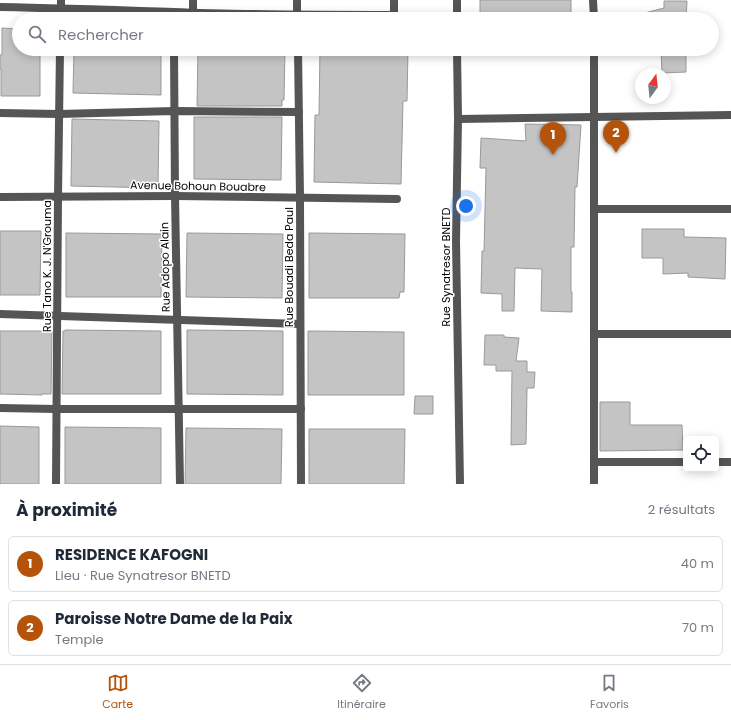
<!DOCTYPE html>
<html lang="fr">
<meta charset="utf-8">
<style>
:root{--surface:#fff;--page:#f2f2f3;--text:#1f2937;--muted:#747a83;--line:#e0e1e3;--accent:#b45309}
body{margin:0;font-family:Poppins,sans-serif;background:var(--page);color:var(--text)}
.controls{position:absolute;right:12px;bottom:12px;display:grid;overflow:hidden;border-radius:6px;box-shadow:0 2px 10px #0003}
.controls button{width:36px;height:36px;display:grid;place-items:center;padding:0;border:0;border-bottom:1px solid var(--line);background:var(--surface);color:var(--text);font:20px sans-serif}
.compass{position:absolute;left:635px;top:68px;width:36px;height:36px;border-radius:50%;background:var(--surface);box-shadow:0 2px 10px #0003;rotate:15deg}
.you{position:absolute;left:466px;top:206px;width:14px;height:14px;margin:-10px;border:3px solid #fff;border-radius:50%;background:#1a73e8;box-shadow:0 0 0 6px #1a73e833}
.badge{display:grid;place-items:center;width:26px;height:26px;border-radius:50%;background:var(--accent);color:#fff;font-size:13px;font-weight:700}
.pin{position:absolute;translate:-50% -33px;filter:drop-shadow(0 1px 2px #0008)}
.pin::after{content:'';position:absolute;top:21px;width:14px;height:12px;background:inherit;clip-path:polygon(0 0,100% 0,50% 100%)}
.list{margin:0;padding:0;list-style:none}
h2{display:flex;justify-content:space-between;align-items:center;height:52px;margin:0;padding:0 16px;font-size:17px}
h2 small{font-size:13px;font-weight:400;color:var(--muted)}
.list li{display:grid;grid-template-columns:26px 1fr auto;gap:12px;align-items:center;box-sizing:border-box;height:56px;margin:0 8px 8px;padding:0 8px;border:1px solid var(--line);border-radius:6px}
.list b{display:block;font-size:15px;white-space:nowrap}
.list p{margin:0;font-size:13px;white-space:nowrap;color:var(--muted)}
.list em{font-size:13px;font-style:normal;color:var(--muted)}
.icon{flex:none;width:22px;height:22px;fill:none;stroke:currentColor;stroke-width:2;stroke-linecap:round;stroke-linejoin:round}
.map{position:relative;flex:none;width:731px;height:484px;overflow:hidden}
.search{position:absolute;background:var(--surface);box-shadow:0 2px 10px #0003;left:12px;right:12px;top:12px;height:44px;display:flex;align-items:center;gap:10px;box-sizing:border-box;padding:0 14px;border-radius:22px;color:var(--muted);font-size:15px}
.sheet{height:180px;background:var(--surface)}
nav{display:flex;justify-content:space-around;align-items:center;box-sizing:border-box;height:56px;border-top:1px solid var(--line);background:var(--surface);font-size:11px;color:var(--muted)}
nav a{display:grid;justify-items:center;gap:2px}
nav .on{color:var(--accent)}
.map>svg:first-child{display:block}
</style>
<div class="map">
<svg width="731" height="484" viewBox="0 0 731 484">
<rect width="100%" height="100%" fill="#fff"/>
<g fill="#c4c4c4" stroke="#999">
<path d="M 480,0 L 571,0 L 571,17 L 480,18 Z"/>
<path d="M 664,1 L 687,1 L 686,19 L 638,19 L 637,15 L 664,8 Z"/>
<path d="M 2,28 L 19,29 L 19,49 L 40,49 L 40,96 L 1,96 L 1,69 L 0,69 L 0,55 L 2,55 Z"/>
<path d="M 74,49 L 161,49 L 161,95 L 73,93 Z"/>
<path d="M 198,49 L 285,49 L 284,100 L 282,100 L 282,106 L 197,106 Z"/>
<path d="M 320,49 L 408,49 L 407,101 L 403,101 L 401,184 L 314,182 L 315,115 L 319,115 Z"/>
<path d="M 661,49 L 686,49 L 686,72 L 662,73 Z"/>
<path d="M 194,117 L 282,117 L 281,180 L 194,179 Z"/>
<path d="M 72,119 L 159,121 L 158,188 L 71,186 Z"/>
<path d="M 525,124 L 581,125 L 577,187 L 575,187 L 574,247 L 571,247 L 571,292 L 572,292 L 572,312 L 541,311 L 542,269 L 515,268 L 514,311 L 502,311 L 502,294 L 481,293 L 482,251 L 484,251 L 486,168 L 480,168 L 481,138 L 526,141 Z"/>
<path d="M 642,229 L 684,229 L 684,237 L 726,238 L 725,279 L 688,277 L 688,273 L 663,274 L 663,258 L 642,258 Z"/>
<path d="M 0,231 L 41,231 L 40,295 L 0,295 Z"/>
<path d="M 66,233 L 162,234 L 161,297 L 66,297 Z"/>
<path d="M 187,233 L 283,234 L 282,298 L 186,297 Z"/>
<path d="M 309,233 L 405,234 L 404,292 L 400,292 L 399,298 L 309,298 Z"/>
<path d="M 65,330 L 161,331 L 161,394 L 62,394 L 63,331 L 65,331 Z"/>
<path d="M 187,330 L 283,331 L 283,395 L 187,394 Z"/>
<path d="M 0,331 L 52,331 L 51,394 L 42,394 L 42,395 L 0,394 Z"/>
<path d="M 308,331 L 404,332 L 404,395 L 308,395 Z"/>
<path d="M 485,335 L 504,335 L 504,337 L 519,338 L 516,361 L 527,361 L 527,372 L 535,372 L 534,388 L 527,388 L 526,444 L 511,445 L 512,371 L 496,371 L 496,365 L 484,365 Z"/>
<path d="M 415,396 L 433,396 L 433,414 L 414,414 Z"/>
<path d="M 600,402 L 630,402 L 630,425 L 682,425 L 683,450 L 600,451 Z"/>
<path d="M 0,426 L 39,427 L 39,484 L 0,484 Z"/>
<path d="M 65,427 L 161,428 L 161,484 L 65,484 Z"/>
<path d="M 186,428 L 282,429 L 281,484 L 185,484 Z"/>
<path d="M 309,429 L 405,429 L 404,484 L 309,484 Z"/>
</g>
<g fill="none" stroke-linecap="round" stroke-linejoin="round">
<g stroke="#555" stroke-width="8">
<path d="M 193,0 L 193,13"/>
<path d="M 457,0 L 457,19"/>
<path d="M 593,0 L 594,19"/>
<path d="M 0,7 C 58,8 115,10 173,12 C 246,15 320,15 394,15 L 394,0"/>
<path d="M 61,19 L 61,0"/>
<path d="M 297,19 L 297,0"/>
<path d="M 174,49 L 175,196 L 180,484"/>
<path d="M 298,49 L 300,198 L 301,484"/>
<path d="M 457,49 L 458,119 L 456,241 L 460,484"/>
<path d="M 594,49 L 594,484"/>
<path d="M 0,113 L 59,114 L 174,111 L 299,112"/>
<path d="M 458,119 L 731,115"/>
<path d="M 0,197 L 175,196 L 397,199"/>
<path d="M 594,209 L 731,209"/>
<path d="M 0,314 L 300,324"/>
<path d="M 594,334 L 731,334"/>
<path d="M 0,408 L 56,409 L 301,409"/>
<path d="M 594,462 L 686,462"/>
<path d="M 716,462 L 731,462"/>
<path d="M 56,484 L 58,197 L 60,49"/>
</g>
</g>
<g text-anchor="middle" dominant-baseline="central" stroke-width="3" stroke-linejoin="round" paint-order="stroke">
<g font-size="11" fill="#000" stroke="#fff">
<text transform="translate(198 186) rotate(1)">Avenue Bohoun Bouabre</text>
<text transform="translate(47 266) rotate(-90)">Rue Tano K. J. N'Grouma</text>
<text transform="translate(165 267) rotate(-91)">Rue Adopo Alain</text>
<text transform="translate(289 267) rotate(-90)">Rue Bouadi Beda Paul</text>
<text transform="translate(446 267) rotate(-90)">Rue Synatresor BNETD</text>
</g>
</g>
</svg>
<div class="controls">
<button><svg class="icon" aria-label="locate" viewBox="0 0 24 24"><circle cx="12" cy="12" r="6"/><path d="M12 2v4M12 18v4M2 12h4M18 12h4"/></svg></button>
</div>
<svg class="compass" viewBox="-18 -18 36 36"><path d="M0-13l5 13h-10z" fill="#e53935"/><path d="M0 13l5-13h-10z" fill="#747a83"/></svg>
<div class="you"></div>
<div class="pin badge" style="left:553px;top:155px">1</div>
<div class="pin badge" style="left:616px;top:153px">2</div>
<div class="search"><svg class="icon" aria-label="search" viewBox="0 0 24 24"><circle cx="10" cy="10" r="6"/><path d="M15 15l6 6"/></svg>Rechercher</div>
</div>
<section class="sheet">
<h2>À proximité<small>2 résultats</small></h2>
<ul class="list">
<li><span class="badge">1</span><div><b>RESIDENCE KAFOGNI</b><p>Lieu · Rue Synatresor BNETD</p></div><em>40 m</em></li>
<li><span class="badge">2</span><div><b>Paroisse Notre Dame de la Paix</b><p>Temple</p></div><em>70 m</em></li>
</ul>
</section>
<nav>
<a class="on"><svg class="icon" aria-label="map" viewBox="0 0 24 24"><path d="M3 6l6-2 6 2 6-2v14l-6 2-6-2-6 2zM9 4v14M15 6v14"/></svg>Carte</a>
<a><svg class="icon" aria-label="directions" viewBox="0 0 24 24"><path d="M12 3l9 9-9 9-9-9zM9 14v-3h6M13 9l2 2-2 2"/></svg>Itinéraire</a>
<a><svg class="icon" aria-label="saved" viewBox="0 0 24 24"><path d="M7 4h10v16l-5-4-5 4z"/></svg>Favoris</a>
</nav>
